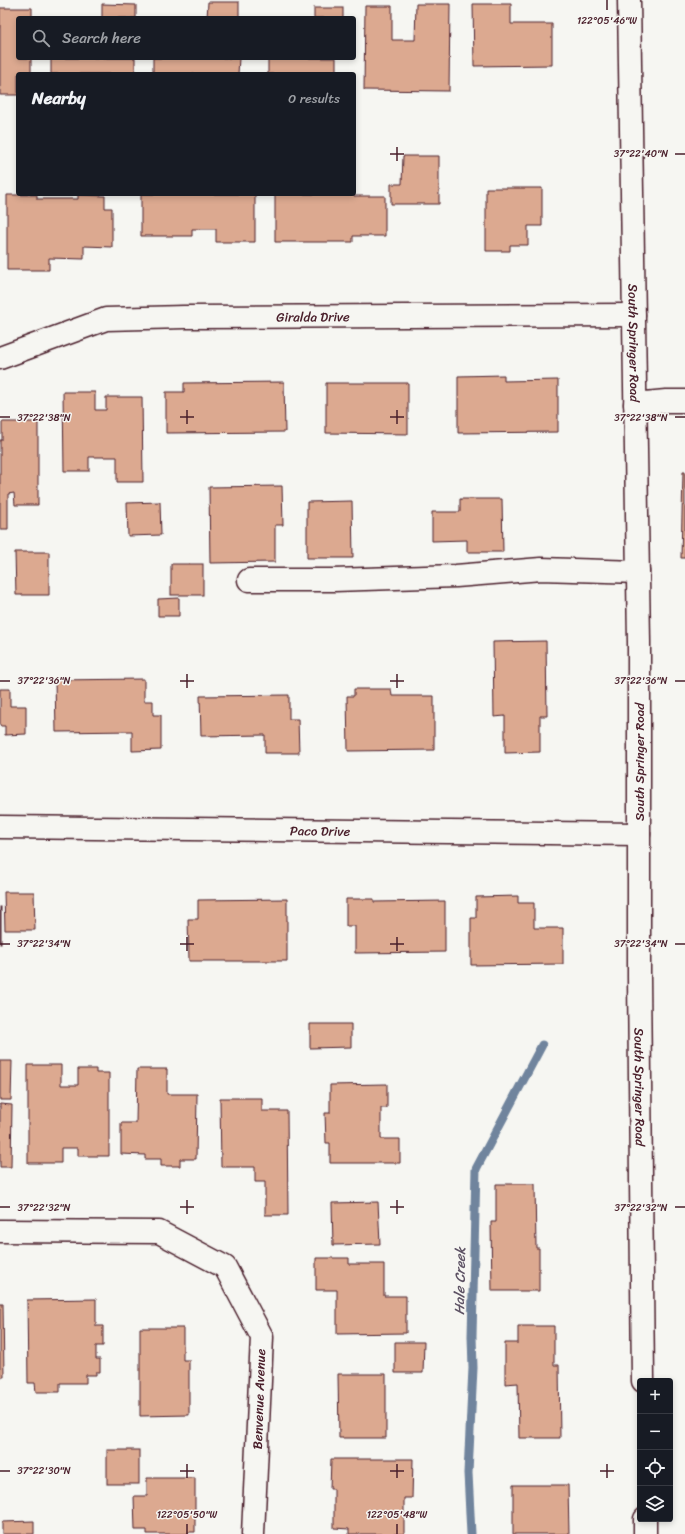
<!DOCTYPE html>
<meta charset="utf-8">
<style>
:root{--surface:#171b24;--page:#242831;--text:#f1f3f6;--muted:#9ea1a6;--line:#363941}
body{margin:0;font-family:Sriracha,sans-serif;background:var(--page);color:var(--text)}
.controls{position:absolute;right:12px;bottom:12px;display:grid;overflow:hidden;border-radius:4px;box-shadow:0 2px 6px #0003}
.controls button{width:36px;height:36px;display:grid;place-items:center;padding:0;border:0;border-bottom:1px solid var(--line);background:var(--surface);color:var(--text);font:20px sans-serif}
.list{margin:0;padding:0;list-style:none}
h2{display:flex;justify-content:space-between;align-items:center;height:52px;margin:0;padding:0 16px;font-size:17px}
h2 small{font-size:13px;font-weight:400;color:var(--muted)}
.icon{flex:none;width:22px;height:22px;fill:none;stroke:currentColor;stroke-width:2;stroke-linecap:round;stroke-linejoin:round}
.map{position:relative;flex:none;width:685px;height:1534px;overflow:hidden}
.search{position:absolute;background:var(--surface);box-shadow:0 2px 6px #0003;left:16px;top:16px;width:340px;height:44px;display:flex;align-items:center;gap:10px;box-sizing:border-box;padding:0 14px;border-radius:4px;color:var(--muted);font-size:15px}
.panel{position:absolute;background:var(--surface);box-shadow:0 2px 6px #0003;left:16px;top:72px;width:340px;height:124px;border-radius:4px}
.map>svg:first-child{display:block}
</style>
<div class="map">
<svg width="685" height="1534" viewBox="0 0 685 1534">
<rect width="100%" height="100%" fill="#f6f6f2"/>
<filter id="ink" filterUnits="userSpaceOnUse"><feTurbulence type="fractalNoise" baseFrequency=".025" numOctaves="2"/><feDisplacementMap in="SourceGraphic" scale="8" xChannelSelector="R" yChannelSelector="G"/><feConvolveMatrix kernelMatrix="1 2 1 2 8 2 1 2 1" color-interpolation-filters="sRGB"/></filter>
<g filter="url(#ink)">
<g fill="none" stroke-linecap="round" stroke-linejoin="round">
<path stroke="#70849d" stroke-width="9" d="M 471,1534 L 468,1473 L 473,1368 L 472,1336 L 476,1169 L 542,1045"/>
</g>
<g fill="#dca990" stroke="#4a1f2b">
<path d="M 208,2 L 239,2 L 239,18 L 207,18 Z"/>
<path d="M 102,4 L 136,5 L 136,18 L 102,18 Z"/>
<path d="M 416,4 L 450,4 L 449,91 L 364,90 L 365,6 L 392,6 L 392,40 L 415,40 Z"/>
<path d="M 473,4 L 511,4 L 511,24 L 552,24 L 552,65 L 474,66 Z"/>
<path d="M 0,8 L 32,8 L 32,18 L 18,18 L 18,58 L 31,58 L 31,74 L 18,74 L 18,95 L 0,95 Z"/>
<rect x="314" y="8" width="29" height="10"/>
<rect x="51" y="58" width="84" height="16"/>
<path d="M 153,58 L 239,58 L 238,74 L 153,74 Z"/>
<rect x="268" y="58" width="68" height="16"/>
<path d="M 403,156 L 439,156 L 439,204 L 391,204 L 391,184 L 402,184 Z"/>
<path d="M 486,188 L 542,188 L 542,226 L 528,226 L 528,245 L 510,245 L 510,251 L 486,251 Z"/>
<path d="M 141,194 L 255,194 L 255,242 L 216,242 L 216,229 L 192,229 L 192,236 L 141,236 Z"/>
<path d="M 275,194 L 354,194 L 354,196 L 385,196 L 385,236 L 353,236 L 353,242 L 275,242 Z"/>
<path d="M 7,195 L 37,195 L 37,199 L 78,199 L 78,195 L 105,196 L 105,208 L 112,208 L 112,247 L 84,246 L 84,259 L 49,258 L 49,270 L 7,270 Z"/>
<path d="M 504,375 L 504,381 L 558,380 L 558,432 L 458,433 L 458,376 Z"/>
<path d="M 284,382 L 285,432 L 166,433 L 166,392 L 184,392 L 184,383 Z"/>
<path d="M 326,383 L 408,383 L 408,434 L 326,433 Z"/>
<path d="M 63,392 L 95,392 L 95,410 L 106,410 L 106,397 L 142,397 L 143,482 L 117,482 L 117,457 L 89,457 L 89,471 L 64,471 Z"/>
<path d="M 2,422 L 38,422 L 38,505 L 15,505 L 14,493 L 8,494 L 8,529 L 0,529 L 0,440 L 2,440 Z"/>
<path d="M 683,472 L 685,472 L 685,558 L 681,558 Z"/>
<path d="M 282,486 L 283,525 L 275,525 L 275,562 L 210,563 L 209,487 Z"/>
<path d="M 460,499 L 502,499 L 503,552 L 467,552 L 467,540 L 432,541 L 432,512 L 460,512 Z"/>
<path d="M 352,501 L 353,558 L 307,558 L 307,502 Z"/>
<path d="M 160,502 L 161,535 L 128,536 L 127,503 Z"/>
<path d="M 15,552 L 49,552 L 49,595 L 16,595 Z"/>
<rect x="171" y="564" width="32" height="31"/>
<path d="M 179,598 L 179,616 L 158,616 L 158,599 Z"/>
<path d="M 546,641 L 547,716 L 540,716 L 540,752 L 505,753 L 505,716 L 494,717 L 493,642 Z"/>
<path d="M 144,679 L 144,701 L 153,701 L 153,715 L 161,715 L 161,750 L 132,751 L 132,731 L 56,732 L 55,680 Z"/>
<path d="M 0,689 L 10,689 L 10,706 L 26,706 L 26,734 L 5,735 L 5,726 L 0,726 Z"/>
<path d="M 354,689 L 391,689 L 392,696 L 434,696 L 434,750 L 348,751 L 347,696 L 354,696 Z"/>
<path d="M 289,695 L 289,719 L 298,719 L 299,753 L 265,753 L 265,735 L 201,736 L 200,696 Z"/>
<path d="M 4,892 L 34,892 L 35,930 L 5,930 Z"/>
<path d="M 518,896 L 518,903 L 534,903 L 534,928 L 563,928 L 563,964 L 471,965 L 471,918 L 476,918 L 476,897 Z"/>
<path d="M 287,899 L 287,961 L 189,961 L 188,919 L 198,919 L 198,900 Z"/>
<path d="M 346,899 L 374,899 L 374,902 L 445,901 L 445,952 L 355,953 L 355,926 L 346,926 Z"/>
<rect x="0" y="907" width="1" height="37"/>
<path d="M 310,1024 L 351,1024 L 351,1047 L 310,1048 Z"/>
<path d="M 0,1061 L 12,1061 L 11,1100 L 0,1100 Z"/>
<path d="M 28,1065 L 61,1065 L 61,1085 L 78,1085 L 78,1069 L 96,1069 L 96,1073 L 109,1073 L 109,1156 L 78,1156 L 78,1148 L 61,1148 L 61,1163 L 28,1163 Z"/>
<path d="M 137,1069 L 167,1069 L 167,1094 L 197,1094 L 196,1159 L 180,1159 L 180,1166 L 161,1166 L 161,1159 L 145,1159 L 145,1155 L 121,1154 L 121,1123 L 136,1123 Z"/>
<path d="M 387,1084 L 387,1108 L 381,1108 L 381,1139 L 400,1139 L 400,1163 L 330,1163 L 330,1143 L 326,1143 L 325,1113 L 330,1113 L 330,1085 Z"/>
<path d="M 220,1098 L 262,1098 L 262,1111 L 287,1111 L 288,1215 L 265,1215 L 265,1182 L 255,1182 L 255,1167 L 221,1167 Z"/>
<path d="M 0,1104 L 12,1105 L 11,1167 L 0,1167 Z"/>
<path d="M 496,1184 L 535,1184 L 536,1248 L 539,1248 L 539,1291 L 492,1291 L 491,1222 L 496,1222 Z"/>
<path d="M 378,1202 L 380,1244 L 333,1245 L 332,1203 Z"/>
<path d="M 316,1258 L 349,1258 L 349,1264 L 384,1264 L 384,1296 L 406,1296 L 406,1333 L 337,1334 L 337,1290 L 316,1290 Z"/>
<path d="M 96,1299 L 96,1326 L 103,1326 L 103,1346 L 96,1346 L 96,1359 L 100,1359 L 100,1372 L 96,1372 L 96,1375 L 86,1375 L 86,1383 L 60,1383 L 60,1392 L 36,1392 L 35,1383 L 28,1383 L 27,1300 Z"/>
<path d="M 0,1304 L 3,1304 L 4,1377 L 0,1377 Z"/>
<path d="M 518,1326 L 554,1326 L 554,1365 L 559,1365 L 560,1438 L 519,1438 L 518,1383 L 505,1384 L 505,1343 L 518,1343 Z"/>
<path d="M 140,1328 L 183,1328 L 183,1360 L 189,1360 L 189,1415 L 140,1416 Z"/>
<path d="M 395,1342 L 424,1342 L 423,1373 L 395,1373 Z"/>
<path d="M 338,1374 L 386,1374 L 386,1438 L 339,1438 Z"/>
<rect x="107" y="1450" width="32" height="34"/>
<path d="M 331,1459 L 413,1459 L 412,1498 L 404,1498 L 404,1534 L 349,1534 L 349,1529 L 334,1528 L 334,1489 L 330,1489 Z"/>
<path d="M 147,1478 L 195,1478 L 195,1532 L 188,1532 L 188,1534 L 147,1534 L 147,1530 L 135,1530 L 134,1496 L 147,1496 Z"/>
<path d="M 513,1485 L 568,1485 L 569,1534 L 513,1534 Z"/>
<path d="M 34,1521 L 34,1534 L 2,1534 L 2,1522 Z"/>
</g>
<g fill="none" stroke-linecap="round" stroke-linejoin="round">
<defs>
<g id="minor">
<path id="s1" d="M 629,0 L 639,642 L 639,976 L 643,1381"/>
<path id="s2" d="M 0,358 L 106,319 L 184,317 L 634,315"/>
<path d="M 635,404 L 666,401 L 685,401"/>
<path d="M 249,580 L 334,580 L 456,576 L 541,569 L 638,572"/>
<path id="s3" d="M 0,827 L 639,834"/>
<path d="M 0,1231 L 159,1232 L 225,1267 L 262,1337 L 253,1534"/>
<path d="M 645,1519 L 645,1534"/>
</g>
</defs>
<use href="#minor" stroke="#4a1f2b" stroke-width="25"/>
<use href="#minor" stroke="#f6f6f2" stroke-width="22"/>
</g>
</g>
<path fill="none" stroke="#4a1f2b" stroke-width="1.5" d="M 607,0 L 607,10M 397,147 L 397,161M 390,154 L 404,154M 675,154 L 685,154M 187,410 L 187,424M 397,410 L 397,424M 0,417 L 10,417M 180,417 L 194,417M 390,417 L 404,417M 675,417 L 685,417M 187,674 L 187,688M 397,674 L 397,688M 0,681 L 10,681M 180,681 L 194,681M 390,681 L 404,681M 675,681 L 685,681M 187,937 L 187,951M 397,937 L 397,951M 0,944 L 10,944M 180,944 L 194,944M 390,944 L 404,944M 675,944 L 685,944M 187,1200 L 187,1214M 397,1200 L 397,1214M 0,1207 L 10,1207M 180,1207 L 194,1207M 390,1207 L 404,1207M 675,1207 L 685,1207M 187,1464 L 187,1478M 397,1464 L 397,1478M 607,1464 L 607,1478M 0,1471 L 10,1471M 180,1471 L 194,1471M 390,1471 L 404,1471M 600,1471 L 614,1471M 187,1524 L 187,1534M 397,1524 L 397,1534"/>
<g text-anchor="middle" dominant-baseline="central" stroke-width="3" stroke-linejoin="round" paint-order="stroke">
<g font-size="13" fill="#4a1f2b" stroke="#f6f6f2">
<text stroke="none"><textPath href="#s2" startOffset="320">Giralda Drive</textPath></text>
<text stroke="none"><textPath href="#s1" startOffset="343">South Springer Road</textPath></text>
<text transform="translate(639 762) rotate(-90)">South Springer Road</text>
<text stroke="none"><textPath href="#s3" startOffset="320">Paco Drive</textPath></text>
<text stroke="none"><textPath href="#s1" startOffset="1087">South Springer Road</textPath></text>
<text transform="translate(259 1399) rotate(-88)">Benvenue Avenue</text>
</g>
<g font-size="14" font-style="italic" fill="#5d5264" stroke="#f6f6f2">
<text transform="translate(460 1281) rotate(-89)">Hale Creek</text>
</g>
</g>
<g font-size="10" text-anchor="middle" fill="#4a1f2b" stroke="#f6f6f2" stroke-width="3" stroke-linejoin="round" paint-order="stroke">
<text x="607" y="24">122°05'46"W</text>
<text x="641" y="157">37°22'40"N</text>
<text x="44" y="421">37°22'38"N</text>
<text x="641" y="421">37°22'38"N</text>
<text x="44" y="684">37°22'36"N</text>
<text x="641" y="684">37°22'36"N</text>
<text x="44" y="947">37°22'34"N</text>
<text x="641" y="947">37°22'34"N</text>
<text x="44" y="1211">37°22'32"N</text>
<text x="641" y="1211">37°22'32"N</text>
<text x="44" y="1474">37°22'30"N</text>
<text x="187" y="1518">122°05'50"W</text>
<text x="397" y="1518">122°05'48"W</text>
</g>
</svg>
<div class="controls">
<button>+</button>
<button>−</button>
<button><svg class="icon" aria-label="locate" viewBox="0 0 24 24"><circle cx="12" cy="12" r="6"/><path d="M12 2v4M12 18v4M2 12h4M18 12h4"/></svg></button>
<button><svg class="icon" aria-label="layers" viewBox="0 0 24 24"><path d="M12 4l9 5-9 5-9-5zM3 14l9 5 9-5"/></svg></button>
</div>
<div class="search"><svg class="icon" aria-label="search" viewBox="0 0 24 24"><circle cx="10" cy="10" r="6"/><path d="M15 15l6 6"/></svg>Search here</div>
<section class="panel">
<h2>Nearby<small>0 results</small></h2>
<ul class="list">
</ul>
</section>
</div>
